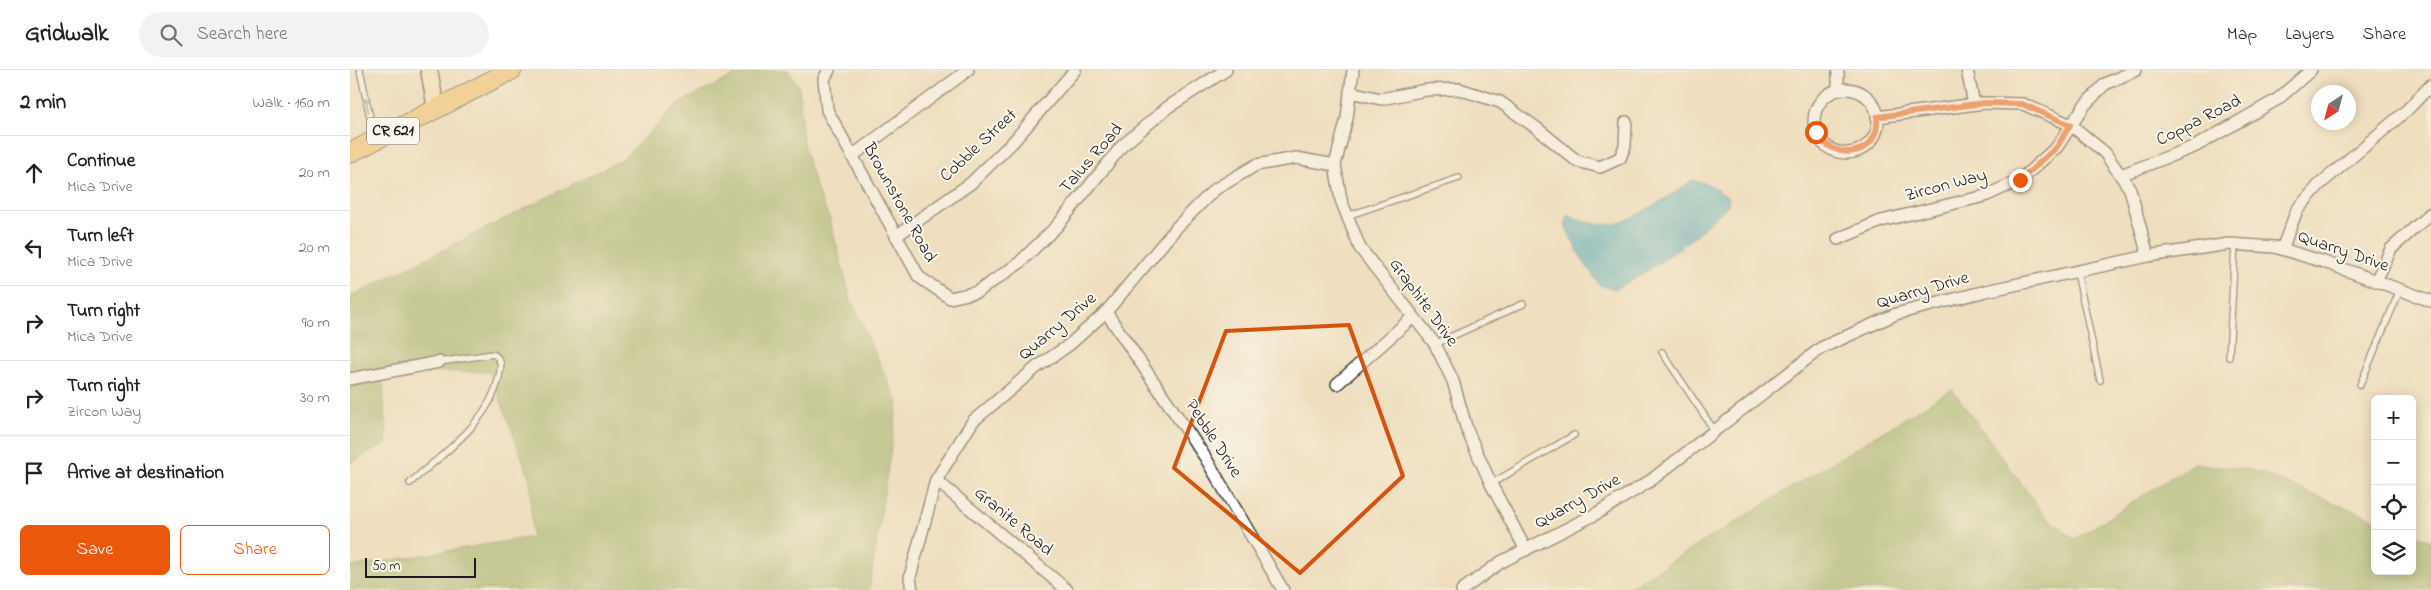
<!DOCTYPE html>
<meta charset="utf-8">
<style>
:root{--surface:#fff;--page:#f2f2f2;--text:#222;--muted:#767676;--line:#e0e0e0;--accent:#ea580c}
body{margin:0;font-family:"Indie Flower",sans-serif;background:var(--page);color:var(--text)}
.controls{position:absolute;right:15px;bottom:15px;display:grid;overflow:hidden;border-radius:8px;box-shadow:0 2px 12px #0003}
.controls button{width:45px;height:45px;display:grid;place-items:center;padding:0;border:0;border-bottom:1px solid var(--line);background:var(--surface);color:var(--text);font:25px sans-serif}
.compass{position:absolute;left:1961px;top:15px;width:45px;height:45px;border-radius:50%;background:var(--surface);box-shadow:0 2px 12px #0003;rotate:216deg}
.scale{position:absolute;left:15px;bottom:12px;width:111px;box-sizing:border-box;padding-left:5px;border:2px solid #1c1c1c;border-top:0;font-size:14px;line-height:18px;white-space:nowrap;color:#1c1c1c;-webkit-text-stroke:4px #fbf7ec;paint-order:stroke}
.stop{position:absolute;width:15px;height:15px;margin:-11px;border:4px solid #ea580c;border-radius:50%;background:#fff}
.stop.end{background:#ea580c;border-color:#fff;box-shadow:0 1px 5px #0008}
.list{margin:0;padding:0;list-style:none}
h2{display:flex;justify-content:space-between;align-items:center;height:65px;margin:0;padding:0 20px;font-size:21px}
h2 small{font-size:16px;font-weight:400;color:var(--muted)}
.list li{display:grid;grid-template-columns:32px 1fr auto;gap:15px;align-items:center;box-sizing:border-box;height:75px;padding:0 20px;border-top:1px solid var(--line)}
.list b{display:block;font-size:19px;white-space:nowrap}
.list p{margin:0;font-size:16px;white-space:nowrap;color:var(--muted)}
.list em{font-size:16px;font-style:normal;color:var(--muted)}
.actions{display:flex;gap:10px;padding:15px 20px}
.actions a{flex:1;padding:11px 0;border:1px solid var(--accent);border-radius:8px;text-align:center;font-size:18px;color:var(--accent)}
.actions .main{background:var(--accent);color:#fff}
.icon{flex:none;width:28px;height:28px;fill:none;stroke:currentColor;stroke-width:2;stroke-linecap:round;stroke-linejoin:round}
.map{position:relative;flex:none;width:2081px;height:520px;overflow:hidden}
header{display:flex;align-items:center;gap:30px;box-sizing:border-box;height:70px;padding:0 25px;background:var(--surface);border-bottom:1px solid var(--line)}
header strong{font-size:24px}
nav{display:flex;gap:28px;margin-inline-start:auto;font-size:18px}
.search{width:350px;height:45px;background:var(--page);display:flex;align-items:center;gap:12px;box-sizing:border-box;padding:0 18px;border-radius:28px;color:var(--muted);font-size:19px}
main{display:flex}
aside{flex:1;background:var(--surface)}
.map>svg:first-child{display:block}
</style>
<header>
<strong>Gridwalk</strong>
<div class="search"><svg class="icon" aria-label="search" viewBox="0 0 24 24"><circle cx="10" cy="10" r="6"/><path d="M15 15l6 6"/></svg>Search here</div>
<nav><a>Map</a><a>Layers</a><a>Share</a></nav>
</header>
<main>
<aside>
<h2>2 min<small>Walk · 160 m</small></h2>
<ul class="list">
<li><svg class="icon" aria-label="ahead" viewBox="0 0 24 24"><path d="M12 20V5M6 11l6-6 6 6"/></svg><div><b>Continue</b><p>Mica Drive</p></div><em>20 m</em></li>
<li><svg class="icon" aria-label="left" viewBox="0 0 24 24"><path d="M17 20v-9H6M10 6l-5 5 5 5"/></svg><div><b>Turn left</b><p>Mica Drive</p></div><em>20 m</em></li>
<li><svg class="icon" aria-label="right" viewBox="0 0 24 24"><path d="M7 20v-9h11M14 6l5 5-5 5"/></svg><div><b>Turn right</b><p>Mica Drive</p></div><em>90 m</em></li>
<li><svg class="icon" aria-label="right" viewBox="0 0 24 24"><path d="M7 20v-9h11M14 6l5 5-5 5"/></svg><div><b>Turn right</b><p>Zircon Way</p></div><em>30 m</em></li>
<li><svg class="icon" aria-label="arrive" viewBox="0 0 24 24"><path d="M6 21V4h12l-3 4 3 4H6"/></svg><div><b>Arrive at destination</b></div></li>
</ul>
<div class="actions"><a class="main">Save</a><a>Share</a></div>
</aside>
<div class="map">
<svg width="2081" height="520" viewBox="0 0 2081 520">
<rect width="100%" height="100%" fill="#fbf7ec"/>
<filter id="ink" filterUnits="userSpaceOnUse"><feTurbulence type="fractalNoise" baseFrequency=".02" numOctaves="2"/><feDisplacementMap in="SourceGraphic" scale="10" xChannelSelector="R" yChannelSelector="G"/><feConvolveMatrix kernelMatrix="1 2 1 2 8 2 1 2 1" color-interpolation-filters="sRGB"/></filter>
<filter id="wash" filterUnits="userSpaceOnUse"><feTurbulence type="fractalNoise" baseFrequency=".0096" numOctaves="4" result="noise"/><feDisplacementMap in="SourceGraphic" scale="20" xChannelSelector="R" yChannelSelector="G"/><feGaussianBlur stdDeviation="1.12" result="paint"/><feColorMatrix in="noise" values="0 0 0 0 0 0 0 0 0 0 0 0 0 0 0 0 0 1.4 0 .05"/><feComposite in="paint" operator="in"/></filter>
<g filter="url(#wash)">
<rect width="100%" height="100%" fill="#efdfbf"/>
<g fill="#94b062" stroke="#58663f">
<path d="M 395,0 L 438,0 L 449,17 L 453,74 L 465,115 L 480,150 L 501,230 L 548,333 L 519,520 L 0,520 L 0,497 L 182,467 L 180,409 L 140,302 L 32,301 L 37,373 L 0,393 L 0,227 L 273,89 L 328,34 Z"/>
<path d="M 1602,319 L 1695,446 L 1725,469 L 1844,393 L 1905,401 L 2025,449 L 2025,501 L 2062,501 L 2062,463 L 2081,471 L 2081,520 L 1275,520 Z"/>
</g>
<path fill="#41a8c1" stroke="#2e626e" d="M 1342,110 L 1359,114 L 1379,128 L 1378,135 C 1344,169 1308,197 1265,219 L 1249,215 L 1229,184 L 1215,156 L 1218,145 C 1232,151 1247,156 1264,154 C 1280,152 1328,121 1342,110 Z"/>
</g>
<g filter="url(#ink)">
<g fill="none" stroke-linecap="round" stroke-linejoin="round">
<defs>
<g id="service">
<path d="M 10,0 L 24,66"/>
<path d="M 997,146 L 1109,108"/>
<path d="M 1727,202 L 1750,310"/>
<path d="M 1085,274 L 1173,234"/>
<path d="M 1312,282 L 1364,360"/>
<path d="M 1879,287 L 1885,174"/>
<path d="M 2010,315 L 2050,220"/>
<path d="M 60,413 C 93,383 139,353 149,307 C 151,297 153,290 143,284 L 89,292"/>
<path d="M 1141,414 L 1224,365"/>
</g>
<g id="minor">
<path d="M 479,0 L 474,9 L 477,40 L 569,207 L 600,228 L 627,222 L 668,194 L 707,156 L 772,76 L 818,37 L 876,0"/>
<path d="M 1003,0 L 997,48 L 985,95 L 991,130 L 1010,178 L 1085,274 L 1103,311 L 1117,360 L 1141,414 L 1176,480"/>
<path d="M 1617,0 L 1624,34"/>
<circle cx="1496" cy="51" r="32"/>
<path d="M 1488,20 L 1488,0"/>
<path d="M 1000,22 L 1031,29 L 1076,20 L 1109,19 L 1150,32 L 1188,59 L 1227,91 L 1250,97 L 1270,88 L 1275,76 L 1276,52"/>
<path d="M 1527,47 L 1634,33 L 1673,34 L 1721,55 L 1755,83 L 1780,119 L 1798,186"/>
<path d="M 502,86 L 618,0"/>
<path d="M 1771,105 L 1846,76 L 1928,29 L 1961,0"/>
<path d="M 546,166 L 621,113 L 663,72 L 725,0"/>
<path d="M 1488,169 L 1531,151 L 1635,126 L 1670,110 L 1707,77 L 1734,36 L 1755,14 L 1786,0"/>
<path d="M 1932,179 L 1947,140 L 1969,115 L 2057,40 L 2081,15"/>
<path d="M 2026,211 L 2041,179 L 2081,143"/>
<path d="M 756,242 L 855,387 L 933,520"/>
<path d="M 0,309 L 89,292"/>
<path d="M 987,314 L 1063,247"/>
<path d="M 586,410 L 717,520"/>
<path d="M 562,520 L 560,507 L 586,410 L 623,351 L 687,297 L 719,275 L 756,242 L 826,158 L 864,120 L 906,95 L 946,88 L 985,95"/>
<path d="M 1112,520 L 1151,492 L 1244,445 L 1300,411 L 1471,278 L 1546,244 L 1636,221 L 1798,186 L 1879,174 L 1925,177 L 1974,192 L 2081,231"/>
</g>
<path id="secondary" d="M 79,0 L 86,38"/>
<path id="primary" d="M 0,83 L 162,0"/>
</defs>
<use href="#service" stroke="#3c3934" stroke-width="8"/>
<use href="#minor" stroke="#3c3934" stroke-width="14"/>
<use href="#secondary" stroke="#3c3934" stroke-width="19"/>
<use href="#primary" stroke="#3c3934" stroke-width="21"/>
<use href="#service" stroke="#fff" stroke-width="5.5"/>
<use href="#minor" stroke="#fff" stroke-width="11"/>
<use href="#secondary" stroke="#fbe6c4" stroke-width="16"/>
<use href="#primary" stroke="#f6c06b" stroke-width="19"/>
</g>
<defs><path id="oneway-shaft" d="M-6 0H5M1.5-3L5.5 0L1.5 3" fill="none" stroke-width="1.6" stroke-linecap="round" stroke-linejoin="round" transform="scale(1.25)"/></defs>
<use stroke="#999" href="#oneway-shaft" transform="translate(17 35) rotate(-102)"/>
</g>
<g fill="none" stroke-linecap="round" stroke-linejoin="round" filter="url(#ink)">
<path stroke="#ea580c" stroke-width="6" d="M 1466,62 C 1484,94 1531,86 1527,47 L 1634,33 L 1672,34 L 1720,55 L 1707,77 L 1670,110"/>
</g>
<path d="M0 0H2081V520H0ZM 999,255 L 1053,406 L 950,503 L 824,398 L 876,261 Z" fill="#efdfbf" fill-opacity=".55" fill-rule="evenodd"/>
<path fill="none" stroke="#d4530e" stroke-width="4" stroke-linejoin="round" d="M 999,255 L 1053,406 L 950,503 L 824,398 L 876,261 Z"/>
<g text-anchor="middle" dominant-baseline="central" stroke-width="4" stroke-linejoin="round" paint-order="stroke">
<rect fill="#fbf7ec" stroke="#5f5e5a" stroke-width="1" x="17" y="47.5" width="52" height="27" rx="4"/>
<g font-size="16" font-weight="bold" fill="#1c1c1c">
<text x="43" y="61">CR 621</text>
</g>
<g font-size="18" fill="#1c1c1c" stroke="#fbf7ec">
<text transform="translate(1849 51) rotate(-27)">Coppa Road</text>
<text transform="translate(629 76) rotate(-43)">Cobble Street</text>
<text transform="translate(742 89) rotate(-49)">Talus Road</text>
<text transform="translate(1596 116) rotate(-15)">Zircon Way</text>
<text transform="translate(549 133) rotate(61)">Brownstone Road</text>
<text transform="translate(1993 182) rotate(19)">Quarry Drive</text>
<text transform="translate(1573 221) rotate(-16)">Quarry Drive</text>
<text transform="translate(1073 233) rotate(54)">Graphite Drive</text>
<text transform="translate(708 257) rotate(-40)">Quarry Drive</text>
<text transform="translate(863 369) rotate(57)">Pebble Drive</text>
<text transform="translate(1228 432) rotate(-29)">Quarry Drive</text>
<text transform="translate(663 452) rotate(40)">Granite Road</text>
</g>
</g>
</svg>
<div class="controls">
<button>+</button>
<button>−</button>
<button><svg class="icon" aria-label="locate" viewBox="0 0 24 24"><circle cx="12" cy="12" r="6"/><path d="M12 2v4M12 18v4M2 12h4M18 12h4"/></svg></button>
<button><svg class="icon" aria-label="layers" viewBox="0 0 24 24"><path d="M12 4l9 5-9 5-9-5zM3 14l9 5 9-5"/></svg></button>
</div>
<svg class="compass" viewBox="-18 -18 36 36"><path d="M0-13l5 13h-10z" fill="#e53935"/><path d="M0 13l5-13h-10z" fill="#767676"/></svg>
<div class="scale">50 m</div>
<div class="stop" style="left:1466px;top:62px"></div>
<div class="stop end" style="left:1670px;top:110px"></div>
</div>
</main>
